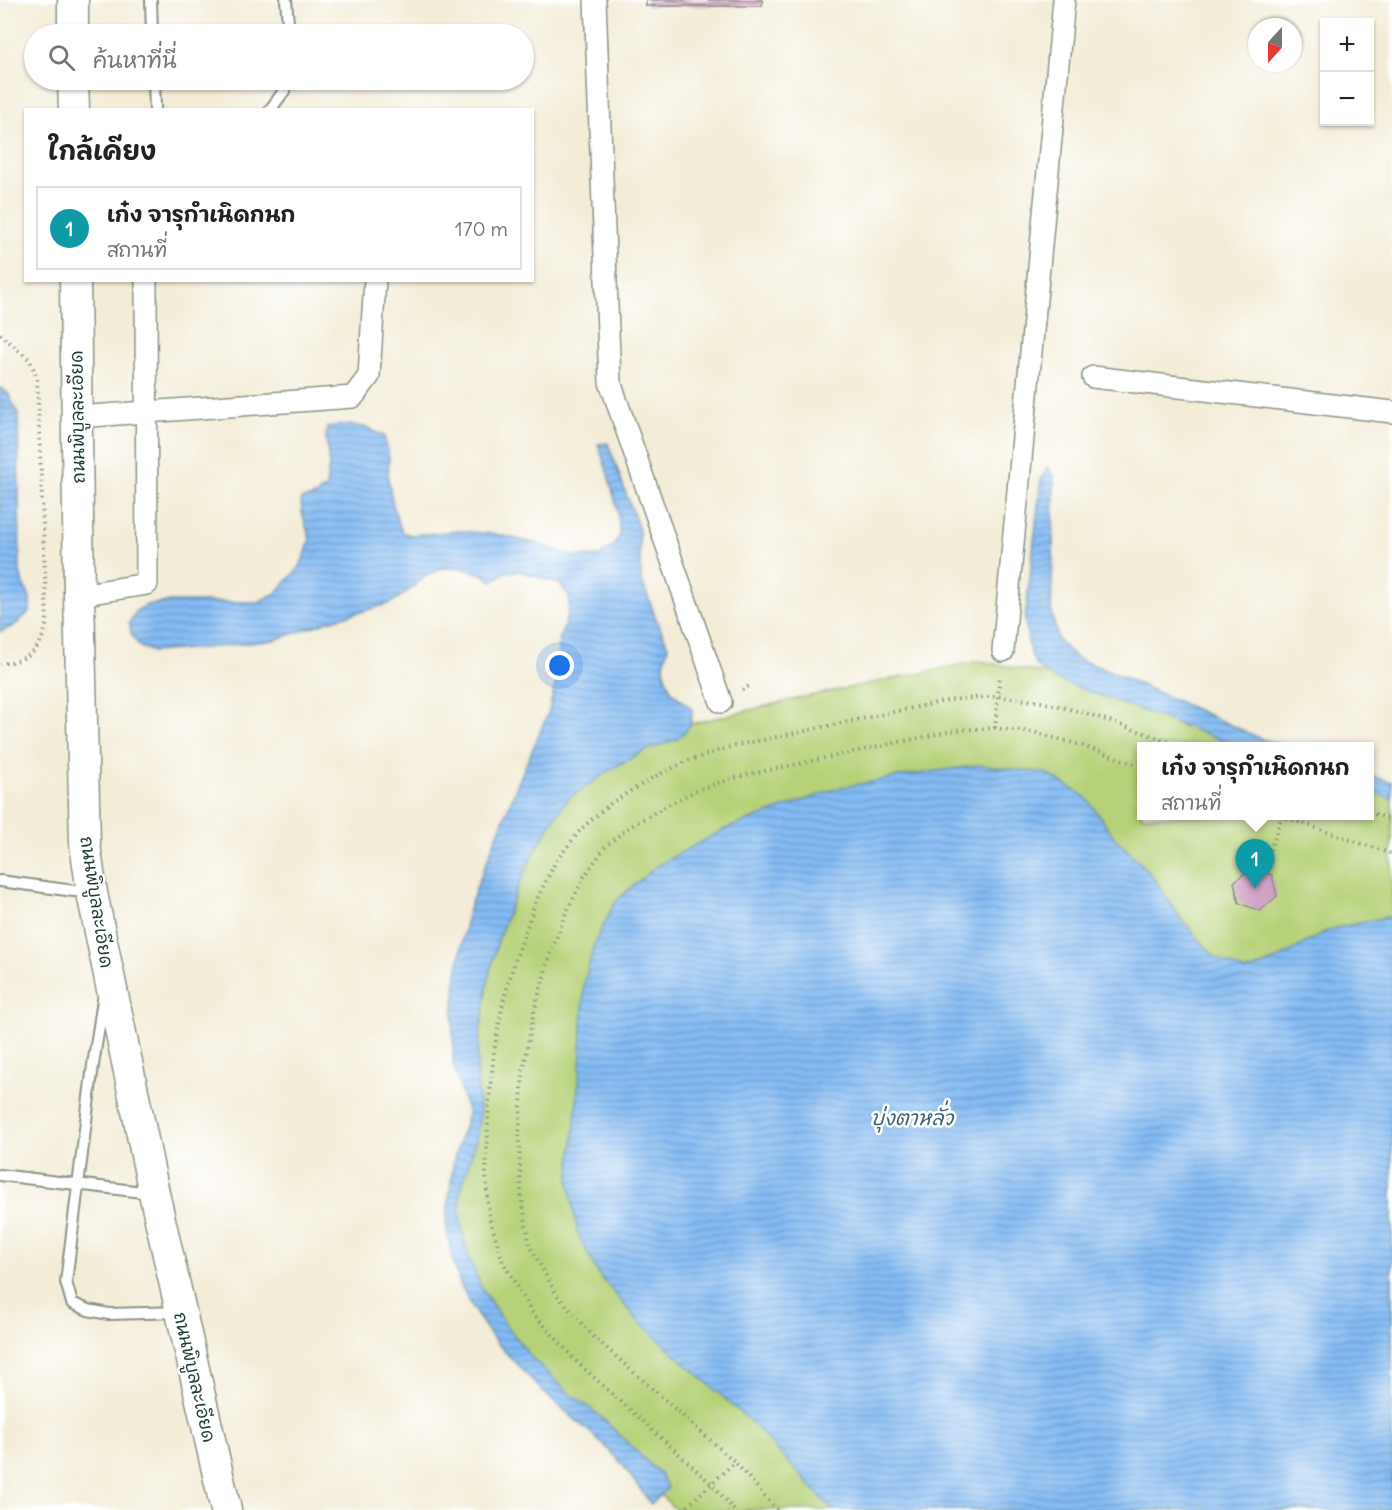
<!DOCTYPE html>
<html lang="th">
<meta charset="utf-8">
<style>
:root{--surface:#fff;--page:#f2f2f2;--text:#222;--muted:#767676;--line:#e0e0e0;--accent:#b45309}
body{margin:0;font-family:Delius,"Playpen Sans Thai",sans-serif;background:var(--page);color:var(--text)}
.controls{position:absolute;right:18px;top:18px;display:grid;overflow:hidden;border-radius:0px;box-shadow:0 2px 4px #0004}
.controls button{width:54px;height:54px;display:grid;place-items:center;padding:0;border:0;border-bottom:2px solid var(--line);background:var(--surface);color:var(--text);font:30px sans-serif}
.compass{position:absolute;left:1248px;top:18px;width:54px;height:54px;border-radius:50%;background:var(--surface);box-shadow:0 2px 4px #0004;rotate:201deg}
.you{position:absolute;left:560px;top:666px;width:21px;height:21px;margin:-15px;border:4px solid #fff;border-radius:50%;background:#1a73e8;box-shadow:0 0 0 9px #1a73e833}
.badge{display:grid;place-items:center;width:39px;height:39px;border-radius:50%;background:var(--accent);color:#fff;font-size:20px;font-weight:700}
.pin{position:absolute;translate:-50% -50px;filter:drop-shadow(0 2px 3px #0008)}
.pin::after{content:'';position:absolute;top:32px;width:21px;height:18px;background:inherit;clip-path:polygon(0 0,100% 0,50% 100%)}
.popup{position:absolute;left:1137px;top:742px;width:237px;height:78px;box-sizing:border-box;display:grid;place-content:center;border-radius:0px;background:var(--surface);filter:drop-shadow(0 2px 4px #0005);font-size:20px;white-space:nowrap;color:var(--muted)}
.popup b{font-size:22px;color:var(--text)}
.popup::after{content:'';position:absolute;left:50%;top:100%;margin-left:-12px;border:12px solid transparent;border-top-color:var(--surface)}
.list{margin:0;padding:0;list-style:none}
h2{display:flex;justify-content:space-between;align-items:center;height:78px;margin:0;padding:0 24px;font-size:26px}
h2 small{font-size:20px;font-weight:400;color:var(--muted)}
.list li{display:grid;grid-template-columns:39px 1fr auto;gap:18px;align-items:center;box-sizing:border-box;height:84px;margin:0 12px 12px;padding:0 12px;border:2px solid var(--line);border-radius:0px}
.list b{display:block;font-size:22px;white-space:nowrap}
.list p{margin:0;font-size:20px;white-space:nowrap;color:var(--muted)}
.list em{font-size:20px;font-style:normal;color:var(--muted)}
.icon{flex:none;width:33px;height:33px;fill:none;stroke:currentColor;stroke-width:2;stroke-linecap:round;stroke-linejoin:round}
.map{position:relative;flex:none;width:1392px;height:1510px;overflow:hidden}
.search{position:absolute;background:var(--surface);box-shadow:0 2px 4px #0004;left:24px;top:24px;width:510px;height:66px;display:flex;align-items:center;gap:15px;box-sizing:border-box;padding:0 21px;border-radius:33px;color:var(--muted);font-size:22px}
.panel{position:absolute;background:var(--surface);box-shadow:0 2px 4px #0004;left:24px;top:108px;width:510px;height:174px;border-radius:0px}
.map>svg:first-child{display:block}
</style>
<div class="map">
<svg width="1392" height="1510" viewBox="0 0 1392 1510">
<defs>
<pattern id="water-rules" width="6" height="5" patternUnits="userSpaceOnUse" patternTransform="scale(1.5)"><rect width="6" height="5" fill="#84bbf4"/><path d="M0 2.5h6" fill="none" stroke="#6b99c6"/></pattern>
</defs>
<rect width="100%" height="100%" fill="#fff"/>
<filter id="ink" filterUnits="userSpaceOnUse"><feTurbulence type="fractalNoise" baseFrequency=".0167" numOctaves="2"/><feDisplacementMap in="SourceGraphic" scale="12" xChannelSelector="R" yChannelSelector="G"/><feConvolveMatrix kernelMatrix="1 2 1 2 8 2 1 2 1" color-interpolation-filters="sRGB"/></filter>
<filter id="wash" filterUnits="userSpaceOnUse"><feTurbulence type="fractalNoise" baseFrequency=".008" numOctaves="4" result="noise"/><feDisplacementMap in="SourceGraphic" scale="24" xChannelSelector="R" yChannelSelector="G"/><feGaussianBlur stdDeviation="1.35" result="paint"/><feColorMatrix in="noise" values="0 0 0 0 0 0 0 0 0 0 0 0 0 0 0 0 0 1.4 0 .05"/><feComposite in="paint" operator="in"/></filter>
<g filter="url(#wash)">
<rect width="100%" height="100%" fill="#f3ecd7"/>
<path fill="#b6d177" stroke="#6a8756" stroke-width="1.5" d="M 979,661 L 1090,682 L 1264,746 L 1141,746 L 1141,816 L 1369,816 L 1369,783 L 1392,791 L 1392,1510 L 676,1510 L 531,1368 L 481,1307 L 457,1238 L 453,1201 L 473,1114 L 477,960 L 564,786 L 666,730 L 800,698 Z"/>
<g fill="url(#water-rules)" stroke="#527c94" stroke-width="1.5">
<path d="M 0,388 L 8,393 L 18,414 L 20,572 L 23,584 L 30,597 L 30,611 L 15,625 L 0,632 Z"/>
<path d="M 343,425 L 366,427 L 384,436 L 389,458 L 388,479 L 394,510 L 402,532 L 411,535 L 460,531 L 495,534 L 538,544 L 574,556 L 599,556 L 612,547 L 620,535 L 617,507 L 608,474 L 598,444 L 608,443 L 639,530 L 641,578 L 655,616 L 668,646 L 664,664 L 665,676 L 672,692 L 692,709 L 691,723 L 686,731 L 677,739 L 642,752 L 615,767 L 568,799 L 552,822 L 534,853 L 516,891 L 499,937 L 489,976 L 478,1049 L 477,1077 L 480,1114 L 476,1140 L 460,1193 L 460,1220 L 468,1256 L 482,1289 L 508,1328 L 531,1357 L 567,1391 L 600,1416 L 659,1473 L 668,1488 L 651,1504 L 622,1464 L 599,1440 L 550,1398 L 526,1374 L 495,1341 L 475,1312 L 460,1284 L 452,1258 L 446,1224 L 454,1158 L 468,1114 L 453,1064 L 453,1015 L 457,974 L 462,943 L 468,912 L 477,886 L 518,783 L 549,711 L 558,673 L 558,645 L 569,610 L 569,596 L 560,584 L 520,571 L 506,572 L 493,581 L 482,574 L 461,568 L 443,568 L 426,576 L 406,593 L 391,603 L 332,620 L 275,640 L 215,647 L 153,652 L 140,647 L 132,636 L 129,623 L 137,610 L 147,605 L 168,602 L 258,602 L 276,593 L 299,568 L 305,555 L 310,540 L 302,512 L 301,499 L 315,496 L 326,487 L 329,465 L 326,437 L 327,427 Z"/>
<path d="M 1047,467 L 1054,476 L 1053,557 L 1051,610 L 1058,640 L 1076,658 L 1112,672 L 1262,739 L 1285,746 L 1238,746 L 1055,679 L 1036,666 L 1029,648 L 1025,619 L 1041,480 Z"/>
<path d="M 979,765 L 1046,773 L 1086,797 L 1115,838 L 1151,874 L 1181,919 L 1216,958 L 1246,972 L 1276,960 L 1328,930 L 1386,917 L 1392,918 L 1392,1510 L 833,1510 L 752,1423 L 638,1321 L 599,1275 L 578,1235 L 569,1183 L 580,1070 L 584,984 L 594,944 L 615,902 L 656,866 L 725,829 L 838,788 L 909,775 Z"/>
<path d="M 1369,775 L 1392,782 L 1392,799 L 1369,791 Z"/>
</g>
<g id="blocks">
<g fill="#ca92ba">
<rect x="646" y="0" width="116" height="6"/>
<path d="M 1251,868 L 1272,875 L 1277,896 L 1260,911 L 1239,903 L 1234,882 Z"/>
</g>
</g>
</g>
<g filter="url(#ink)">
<use href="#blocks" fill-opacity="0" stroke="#899486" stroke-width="1.5"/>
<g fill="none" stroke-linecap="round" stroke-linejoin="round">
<defs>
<g id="lane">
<path d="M 151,0 L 152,34"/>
<path d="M 286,0 L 289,34"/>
<path d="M 154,80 L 155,110"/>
<path d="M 270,110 L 284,91 L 287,80"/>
<path d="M 0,881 L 89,893"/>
<path d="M 103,1000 L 93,1065 L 66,1282 L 72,1303 L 88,1310 L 109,1314 L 180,1312"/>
<path d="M 0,1175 L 151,1193"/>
</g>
<g id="street">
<path d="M 595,0 L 610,382 L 721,702"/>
<path d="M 1093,377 L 1392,412"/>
<path d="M 77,417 L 353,397 L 369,376 L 375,280"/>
<path d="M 79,595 L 147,584 L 146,280"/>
<path d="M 1003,651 L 1064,0"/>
</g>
<g id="secondary">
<path d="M 73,0 L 73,34"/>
<path d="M 73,80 L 74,110"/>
<path d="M 75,280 L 79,595 L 85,844 L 92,893 L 154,1193 L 226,1510"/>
</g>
</defs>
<use href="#lane" stroke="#899486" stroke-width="14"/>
<use href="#street" stroke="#899486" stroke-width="24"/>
<use href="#secondary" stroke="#899486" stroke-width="33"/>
<g stroke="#899486" stroke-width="4" stroke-dasharray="1.5 4.5" stroke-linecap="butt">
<path d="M 0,334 L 30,360 L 37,378 L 47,622 C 39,653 31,659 0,664"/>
<path d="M 742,690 L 751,685"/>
<path d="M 995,728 L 1000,675"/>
<path d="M 1369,812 L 1392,820"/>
<path d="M 1281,816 L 1392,854"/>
<path d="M 1264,867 L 1282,816"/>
<path d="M 683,1510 L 735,1462"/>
<path d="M 734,1510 L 712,1484 L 577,1362 L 531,1311 L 503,1262 L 489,1216 L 486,1173 L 489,1102 L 494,1052 L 503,1002 L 515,961 L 536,901 L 556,861 L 582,828 L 611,803 L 652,778 L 687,761 L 730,747 L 950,700 L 998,696 L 1041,702 L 1086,713 L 1182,746"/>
<path d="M 777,1510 L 735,1462 L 594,1337 L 556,1294 L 530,1246 L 521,1195 L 519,1137 L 523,1072 L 534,1012 L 549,958 L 565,915 L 584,877 L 605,847 L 629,827 L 666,806 L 697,790 L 741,776 L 956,730 L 995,728 L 1033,732 L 1077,744 L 1141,766"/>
</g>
<use href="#lane" stroke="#fff" stroke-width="10"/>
<use href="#street" stroke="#fff" stroke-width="21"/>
<use href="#secondary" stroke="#fff" stroke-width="30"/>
</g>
</g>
<g text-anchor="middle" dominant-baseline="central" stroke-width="5" stroke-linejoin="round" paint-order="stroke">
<g font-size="18" fill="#1f3d34" stroke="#fff">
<text transform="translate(77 417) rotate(-91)">ถนนพิบูลละเอียด</text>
<text transform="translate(97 902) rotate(81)">ถนนพิบูลละเอียด</text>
<text transform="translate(195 1377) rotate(77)">ถนนพิบูลละเอียด</text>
</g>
<g font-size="20" font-style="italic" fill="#3d636e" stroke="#fff">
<text x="912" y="1117">บุ่งตาหลั่ว</text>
</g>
</g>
</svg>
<div class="controls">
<button>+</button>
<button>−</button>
</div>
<svg class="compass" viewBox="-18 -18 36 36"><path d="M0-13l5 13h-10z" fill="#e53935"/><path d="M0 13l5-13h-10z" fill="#767676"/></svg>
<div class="you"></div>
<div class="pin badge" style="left:1255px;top:889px;background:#0f9aa8">1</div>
<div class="popup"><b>เก๋ง จารุกำเนิดกนก</b>สถานที่</div>
<div class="search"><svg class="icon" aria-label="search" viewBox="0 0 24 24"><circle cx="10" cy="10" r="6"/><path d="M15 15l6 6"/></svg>ค้นหาที่นี่</div>
<section class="panel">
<h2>ใกล้เคียง<small></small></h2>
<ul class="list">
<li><span class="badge" style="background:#0f9aa8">1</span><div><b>เก๋ง จารุกำเนิดกนก</b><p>สถานที่</p></div><em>170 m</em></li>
</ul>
</section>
</div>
